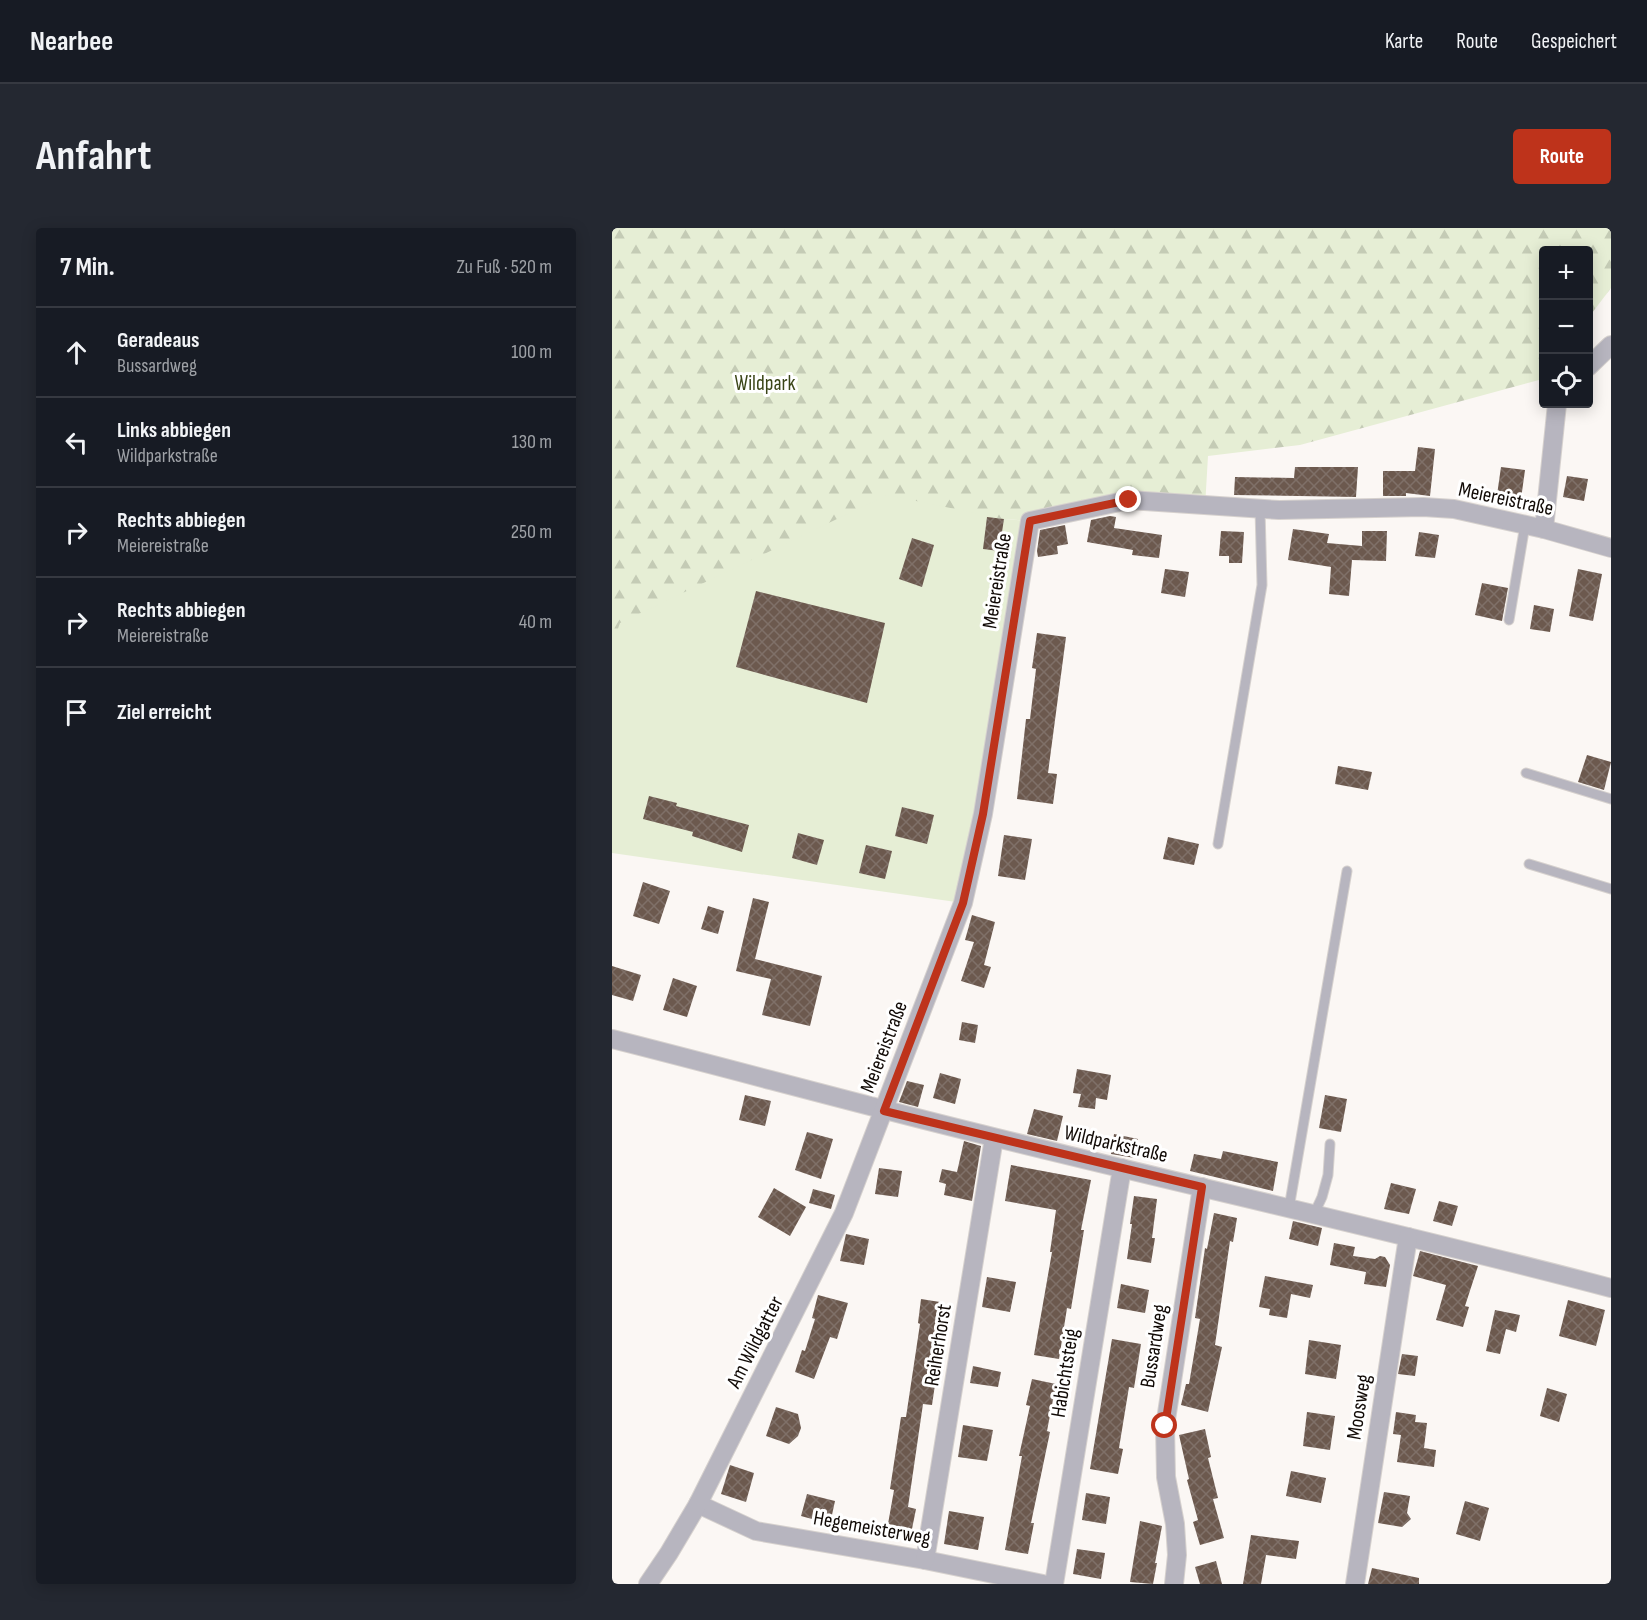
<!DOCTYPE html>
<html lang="de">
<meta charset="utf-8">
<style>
:root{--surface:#171b24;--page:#242831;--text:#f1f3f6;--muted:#9ea1a6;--line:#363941;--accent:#be331b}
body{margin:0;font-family:"Sofia Sans Condensed",sans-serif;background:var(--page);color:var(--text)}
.controls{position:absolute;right:18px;top:18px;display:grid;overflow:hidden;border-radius:6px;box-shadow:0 3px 15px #0003}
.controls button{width:54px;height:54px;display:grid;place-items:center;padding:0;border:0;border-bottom:2px solid var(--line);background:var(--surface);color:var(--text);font:30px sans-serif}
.stop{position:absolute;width:18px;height:18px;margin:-14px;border:4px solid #be331b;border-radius:50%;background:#fff}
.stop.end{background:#be331b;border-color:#fff;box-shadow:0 2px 6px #0008}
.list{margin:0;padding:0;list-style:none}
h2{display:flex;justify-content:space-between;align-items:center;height:78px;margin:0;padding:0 24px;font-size:26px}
h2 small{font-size:20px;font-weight:400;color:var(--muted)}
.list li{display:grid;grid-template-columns:39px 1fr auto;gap:18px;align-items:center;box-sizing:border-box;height:90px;padding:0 24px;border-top:2px solid var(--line)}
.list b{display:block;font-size:22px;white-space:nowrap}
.list p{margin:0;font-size:20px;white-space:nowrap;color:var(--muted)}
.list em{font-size:20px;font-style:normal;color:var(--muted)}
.icon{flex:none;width:33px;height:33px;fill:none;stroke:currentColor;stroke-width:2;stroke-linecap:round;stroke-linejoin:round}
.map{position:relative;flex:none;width:999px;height:1356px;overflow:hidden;border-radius:6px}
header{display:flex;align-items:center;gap:36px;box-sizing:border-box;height:84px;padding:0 30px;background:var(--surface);border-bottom:2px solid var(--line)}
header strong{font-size:28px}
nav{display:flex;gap:33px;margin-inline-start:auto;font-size:21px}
.intro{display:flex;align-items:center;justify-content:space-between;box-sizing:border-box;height:144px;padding:0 36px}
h1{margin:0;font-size:42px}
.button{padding:15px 27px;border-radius:6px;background:var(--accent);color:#fff;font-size:21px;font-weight:700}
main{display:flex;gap:36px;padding:0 36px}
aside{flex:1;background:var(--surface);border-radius:6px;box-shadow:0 3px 15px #0003}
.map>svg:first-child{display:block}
</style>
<header>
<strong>Nearbee</strong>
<nav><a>Karte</a><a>Route</a><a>Gespeichert</a></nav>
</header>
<div class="intro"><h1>Anfahrt</h1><a class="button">Route</a></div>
<main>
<aside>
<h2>7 Min.<small>Zu Fuß · 520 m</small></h2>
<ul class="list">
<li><svg class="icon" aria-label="ahead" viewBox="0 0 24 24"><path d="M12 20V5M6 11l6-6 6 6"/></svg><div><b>Geradeaus</b><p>Bussardweg</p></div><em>100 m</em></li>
<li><svg class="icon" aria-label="left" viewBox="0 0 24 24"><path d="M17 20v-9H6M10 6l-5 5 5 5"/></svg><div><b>Links abbiegen</b><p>Wildparkstraße</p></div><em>130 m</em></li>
<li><svg class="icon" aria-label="right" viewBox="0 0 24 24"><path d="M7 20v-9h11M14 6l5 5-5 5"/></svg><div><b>Rechts abbiegen</b><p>Meiereistraße</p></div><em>250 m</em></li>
<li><svg class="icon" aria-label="right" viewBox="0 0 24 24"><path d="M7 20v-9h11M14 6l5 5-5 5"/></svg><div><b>Rechts abbiegen</b><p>Meiereistraße</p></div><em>40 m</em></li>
<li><svg class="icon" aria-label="arrive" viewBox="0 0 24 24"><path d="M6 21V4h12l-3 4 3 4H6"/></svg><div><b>Ziel erreicht</b></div></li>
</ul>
</aside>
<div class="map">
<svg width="999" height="1356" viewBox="0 0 999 1356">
<defs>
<pattern id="forest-firs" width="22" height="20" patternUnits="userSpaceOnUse" patternTransform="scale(1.5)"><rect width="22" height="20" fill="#e6eed5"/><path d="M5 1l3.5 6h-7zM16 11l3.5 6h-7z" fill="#c4cbb5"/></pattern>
<pattern id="building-cross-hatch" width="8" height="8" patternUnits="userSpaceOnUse" patternTransform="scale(1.5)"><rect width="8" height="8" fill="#6c594e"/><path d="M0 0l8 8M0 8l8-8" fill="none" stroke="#7f7068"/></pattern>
</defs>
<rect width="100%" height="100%" fill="#fbf7f4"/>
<path fill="url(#forest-firs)" d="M 0,0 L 999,0 L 999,60 L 977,89 L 976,22 L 932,22 L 932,146 L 927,152 L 688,217 L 596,228 L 593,279 L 530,272 L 418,293 L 392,291 L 0,417 Z"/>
<path fill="#e6eed5" d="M 275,267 L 392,291 L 418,293 L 351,675 L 0,625 L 0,417 L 8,395 Z"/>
<g fill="url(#building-cross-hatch)">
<path d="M 806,219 L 823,221 L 818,268 L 794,265 L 794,268 L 771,268 L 771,243 L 803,243 Z"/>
<path d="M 683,239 L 746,239 L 744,269 L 622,267 L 623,249 L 682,250 Z"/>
<path d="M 889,239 L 913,242 L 909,271 L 885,267 Z"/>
<path d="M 955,248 L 976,251 L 972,273 L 951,269 Z"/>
<path d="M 498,288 L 504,289 L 502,300 L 550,307 L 547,330 L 520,327 L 521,322 L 475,314 L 479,292 Z"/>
<path d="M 375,289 L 392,291 L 387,323 L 371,321 Z"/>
<path d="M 453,297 L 456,316 L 445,318 L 446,326 L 426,329 L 425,323 L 428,302 Z"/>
<path d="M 681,301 L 717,306 L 715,315 L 750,318 L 750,303 L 775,303 L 774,333 L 740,332 L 737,368 L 717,366 L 719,339 L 676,332 Z"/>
<path d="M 609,303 L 632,304 L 630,335 L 617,335 L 617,328 L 607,328 Z"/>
<path d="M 807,304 L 827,307 L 823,330 L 803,328 Z"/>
<path d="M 300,310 L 322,317 L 310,359 L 287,351 Z"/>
<path d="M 553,341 L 577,344 L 573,369 L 549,365 Z"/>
<path d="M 966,341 L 990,346 L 981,393 L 957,388 Z"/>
<path d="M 870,355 L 896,360 L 890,393 L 863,387 Z"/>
<path d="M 144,363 L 273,395 L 255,475 L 124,439 Z"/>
<path d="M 922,377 L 942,381 L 938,404 L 918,401 Z"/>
<path d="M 425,405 L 454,409 L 436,545 L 445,546 L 441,576 L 405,571 L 414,491 L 418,491 L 424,441 L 420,440 Z"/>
<path d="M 975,527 L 999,534 L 992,562 L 966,554 Z"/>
<path d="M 726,538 L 760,544 L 756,562 L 723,556 Z"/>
<path d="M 37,568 L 65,575 L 64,578 L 137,597 L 130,624 L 80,608 L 81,604 L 31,591 Z"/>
<path d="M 290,579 L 322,587 L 315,616 L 283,608 Z"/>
<path d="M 186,605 L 212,612 L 205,637 L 180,630 Z"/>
<path d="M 392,607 L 420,611 L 413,652 L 386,648 Z"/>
<path d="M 556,609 L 587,616 L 582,637 L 551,631 Z"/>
<path d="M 254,617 L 280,623 L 273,651 L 247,645 Z"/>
<path d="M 31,654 L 58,663 L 47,696 L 21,688 Z"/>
<path d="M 141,670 L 157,674 L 143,731 L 210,748 L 198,798 L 150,787 L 159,751 L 124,743 Z"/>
<path d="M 96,678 L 112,683 L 106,706 L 89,701 Z"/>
<path d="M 360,687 L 383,694 L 372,737 L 379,739 L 372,760 L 349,753 L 362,714 L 353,712 Z"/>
<path d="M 0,738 L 29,747 L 21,773 L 0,767 Z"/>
<path d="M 61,750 L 85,758 L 75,789 L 51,782 Z"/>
<path d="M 350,794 L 366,797 L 363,815 L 347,812 Z"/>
<path d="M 465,841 L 499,847 L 495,872 L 484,870 L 483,881 L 466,879 L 469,866 L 461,865 Z"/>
<path d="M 328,845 L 349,851 L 343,876 L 321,870 Z"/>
<path d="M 295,853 L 312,857 L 306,879 L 287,874 Z"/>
<path d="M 133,867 L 159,873 L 153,898 L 127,892 Z"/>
<path d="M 713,867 L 735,871 L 729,904 L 707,900 Z"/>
<path d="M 422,881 L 451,888 L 445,913 L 415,906 Z"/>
<path d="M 195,904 L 221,911 L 209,951 L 183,942 Z"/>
<path d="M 502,906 L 526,911 L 523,930 L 499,926 Z"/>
<path d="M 352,913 L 369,918 L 360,973 L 332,967 L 334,956 L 327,954 L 330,941 L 345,944 Z"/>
<path d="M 611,923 L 666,934 L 661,963 L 578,943 L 582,926 L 609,931 Z"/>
<path d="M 399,937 L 479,952 L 469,1002 L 472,1002 L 459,1081 L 455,1080 L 447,1131 L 422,1127 L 440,1024 L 438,1024 L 444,982 L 393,973 Z"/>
<path d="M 267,940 L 290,943 L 286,969 L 263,966 Z"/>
<path d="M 779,955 L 804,961 L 797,986 L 772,981 Z"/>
<path d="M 162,960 L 194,979 L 178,1008 L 146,989 Z"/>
<path d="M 201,961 L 223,967 L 219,981 L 197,975 Z"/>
<path d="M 522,968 L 545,971 L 540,1010 L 543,1010 L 539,1035 L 515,1031 L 520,996 L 518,996 Z"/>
<path d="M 827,973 L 846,978 L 840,998 L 821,993 Z"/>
<path d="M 602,985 L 625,990 L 621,1014 L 618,1013 L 603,1117 L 610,1119 L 596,1184 L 569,1177 L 574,1156 L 577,1156 L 588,1091 L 583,1090 L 593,1020 L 595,1021 Z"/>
<path d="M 681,993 L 710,1000 L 706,1018 L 677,1011 Z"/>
<path d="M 234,1006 L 257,1011 L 252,1037 L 228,1033 Z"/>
<path d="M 722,1015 L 743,1019 L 741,1028 L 763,1031 L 768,1028 L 773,1029 L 778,1037 L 774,1059 L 752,1056 L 754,1044 L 718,1037 Z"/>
<path d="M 808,1023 L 866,1038 L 853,1078 L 857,1079 L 851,1099 L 824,1092 L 834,1057 L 801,1048 Z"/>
<path d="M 653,1048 L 701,1057 L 698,1070 L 679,1066 L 675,1090 L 657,1087 L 658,1081 L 647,1079 Z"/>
<path d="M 375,1049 L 404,1054 L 398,1084 L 370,1079 Z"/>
<path d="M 509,1056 L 537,1062 L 533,1085 L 505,1080 Z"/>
<path d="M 206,1067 L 236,1075 L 225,1111 L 218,1109 L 202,1151 L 183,1144 L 190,1122 L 193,1123 L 203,1091 L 200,1090 Z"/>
<path d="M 309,1071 L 328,1074 L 322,1115 L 329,1116 L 320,1177 L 311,1176 L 296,1279 L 304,1281 L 300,1301 L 276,1296 L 282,1262 L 278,1261 L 289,1189 L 294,1189 L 308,1096 L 306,1095 Z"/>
<path d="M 956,1072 L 993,1082 L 984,1118 L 947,1108 Z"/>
<path d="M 883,1082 L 908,1087 L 904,1104 L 894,1101 L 888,1126 L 874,1123 Z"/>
<path d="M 500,1111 L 529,1116 L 522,1160 L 517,1159 L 507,1220 L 511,1221 L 506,1246 L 478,1241 Z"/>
<path d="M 697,1112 L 729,1117 L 724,1151 L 693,1146 Z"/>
<path d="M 790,1126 L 806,1128 L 803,1148 L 786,1146 Z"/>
<path d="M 361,1138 L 389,1144 L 386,1159 L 358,1155 Z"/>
<path d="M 420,1151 L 444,1156 L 435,1203 L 438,1204 L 419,1295 L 422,1295 L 416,1326 L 393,1322 L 410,1228 L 407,1228 L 418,1178 L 414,1177 Z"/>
<path d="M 935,1160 L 955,1166 L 947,1194 L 928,1188 Z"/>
<path d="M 164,1179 L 186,1186 L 189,1200 L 186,1208 L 177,1216 L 154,1208 Z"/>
<path d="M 695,1184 L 723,1188 L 718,1222 L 691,1218 Z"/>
<path d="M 784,1184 L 804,1187 L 803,1194 L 815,1195 L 812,1220 L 824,1222 L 822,1239 L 785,1234 L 789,1207 L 781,1206 Z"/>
<path d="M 351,1197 L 381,1202 L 375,1233 L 346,1229 Z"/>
<path d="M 593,1201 L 599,1229 L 596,1230 L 606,1270 L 601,1271 L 612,1310 L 588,1317 L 581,1294 L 586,1292 L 575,1252 L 577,1251 L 567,1207 Z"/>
<path d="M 118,1237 L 142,1245 L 134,1274 L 109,1266 Z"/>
<path d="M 679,1243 L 714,1250 L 709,1275 L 674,1268 Z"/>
<path d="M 772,1264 L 798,1268 L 795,1285 L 799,1291 L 790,1299 L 766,1295 Z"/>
<path d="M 474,1265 L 498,1269 L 494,1296 L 470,1292 Z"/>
<path d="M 195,1266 L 223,1273 L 218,1296 L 189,1288 Z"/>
<path d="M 853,1273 L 877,1280 L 868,1313 L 844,1306 Z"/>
<path d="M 337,1283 L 372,1289 L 366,1322 L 332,1316 Z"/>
<path d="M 528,1293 L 550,1298 L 543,1335 L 545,1335 L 541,1356 L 518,1354 Z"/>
<path d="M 639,1307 L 687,1313 L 684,1331 L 654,1327 L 649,1356 L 631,1356 Z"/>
<path d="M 465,1321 L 493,1325 L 489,1351 L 461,1346 Z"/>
<path d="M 604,1333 L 610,1356 L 588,1356 L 583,1339 Z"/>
<path d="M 760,1340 L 807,1350 L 807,1356 L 756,1356 Z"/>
</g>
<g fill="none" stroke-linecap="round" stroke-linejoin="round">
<defs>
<g id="service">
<path d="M 897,392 L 913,297"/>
<path d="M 914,545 L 999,571"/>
<path d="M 606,616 L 650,357 L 648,281"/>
<path d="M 917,636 L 999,661"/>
<path d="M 677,980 L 735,643"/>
<path d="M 702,986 L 710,969 L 716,947 L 718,916"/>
</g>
<g id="minor">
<path d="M 976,139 L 999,117"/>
<path d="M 932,301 L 945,176"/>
<path d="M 0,811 C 127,843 253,878 381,909 C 587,960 794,1006 999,1060"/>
<path d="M 86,1276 L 144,1303 L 313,1332 L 431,1356"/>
<path d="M 313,1332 L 382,910"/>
<path d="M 36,1356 L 57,1325 L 86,1276 L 232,985 L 351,675 L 371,586 L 418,293 L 517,272 L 667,282 L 811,279 L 842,281 L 932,301 L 999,320"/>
<path d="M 442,1356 L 510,940"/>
<path d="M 562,1356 L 565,1327 L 563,1296 L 554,1249 L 553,1198 L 590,959"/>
<path d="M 743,1356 L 796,1009"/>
</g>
</defs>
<use href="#service" stroke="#d6d1ce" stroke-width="11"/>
<use href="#minor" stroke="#d6d1ce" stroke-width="20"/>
<use href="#service" stroke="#b7b5bf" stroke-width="9"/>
<use href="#minor" stroke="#b7b5bf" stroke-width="18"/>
</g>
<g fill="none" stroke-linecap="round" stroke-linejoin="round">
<path stroke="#be331b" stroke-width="8" d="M 517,272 L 418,293 L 371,586 L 351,675 L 272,883 L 590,959 L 553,1198"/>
</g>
<g text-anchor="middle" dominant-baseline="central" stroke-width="6" stroke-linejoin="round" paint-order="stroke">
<g font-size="21" fill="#3a4517" stroke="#fff">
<text x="153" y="155">Wildpark</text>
</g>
<g font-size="21" fill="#110a06" stroke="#fff">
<text transform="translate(894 271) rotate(12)">Meiereistraße</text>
<text transform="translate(385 353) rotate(-81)">Meiereistraße</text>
<text transform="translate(272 819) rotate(-69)">Meiereistraße</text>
<text transform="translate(504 916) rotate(13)">Wildparkstraße</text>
<text transform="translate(143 1114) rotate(-63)">Am Wildgatter</text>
<text transform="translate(326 1117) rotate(-81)">Reiherhorst</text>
<text transform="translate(542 1118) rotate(-81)">Bussardweg</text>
<text transform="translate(453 1145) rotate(-81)">Habichtsteig</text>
<text transform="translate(747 1179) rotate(-81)">Moosweg</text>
<text transform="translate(260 1300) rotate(10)">Hegemeisterweg</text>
</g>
</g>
</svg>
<div class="controls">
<button>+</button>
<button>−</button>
<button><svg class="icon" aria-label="locate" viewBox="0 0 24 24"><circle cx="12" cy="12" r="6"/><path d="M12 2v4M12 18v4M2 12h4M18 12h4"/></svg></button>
</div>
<div class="stop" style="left:553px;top:1198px"></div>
<div class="stop end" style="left:517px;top:272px"></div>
</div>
</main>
